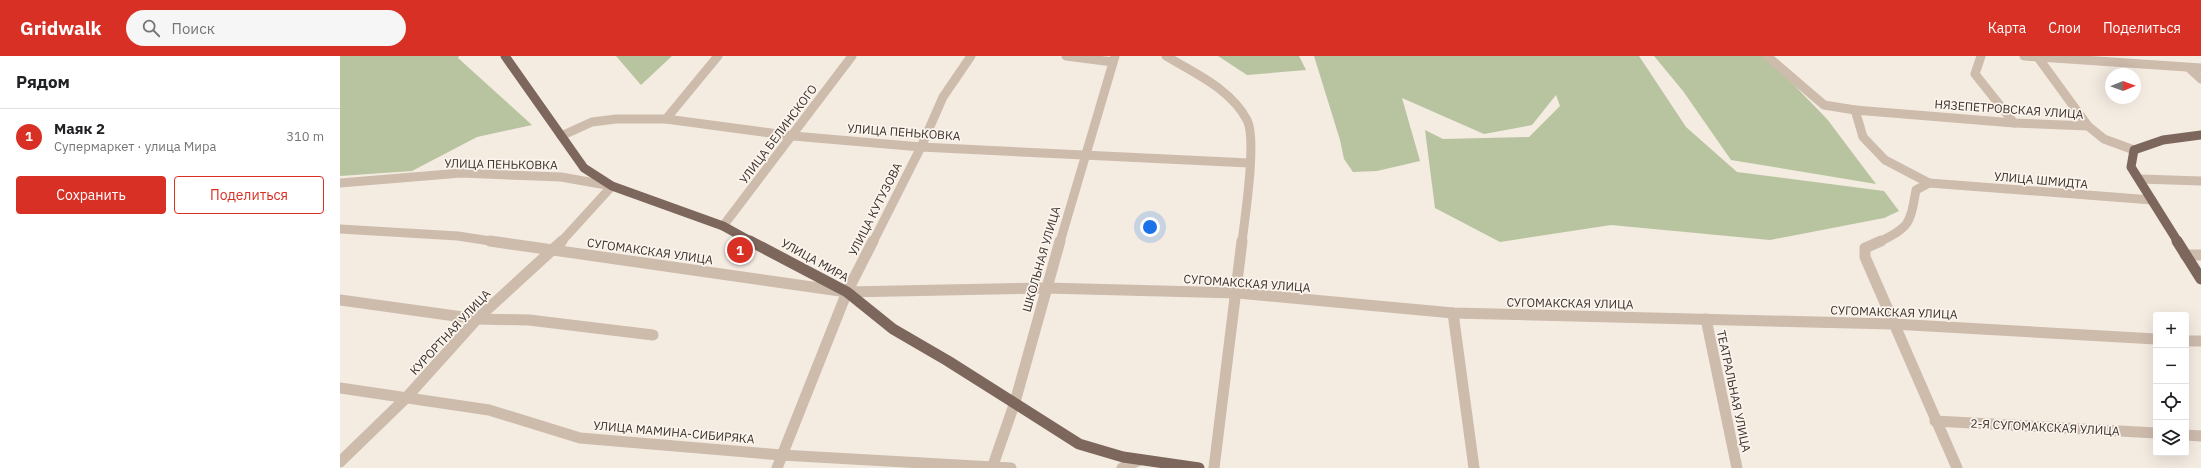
<!DOCTYPE html>
<html lang="ru">
<meta charset="utf-8">
<style>
:root{--surface:#fff;--page:#f6f6f6;--text:#202124;--muted:#757577;--line:#e0e0e0;--accent:#d93025}
body{margin:0;font-family:"IBM Plex Sans",sans-serif;background:var(--page);color:var(--text)}
.controls{position:absolute;right:12px;bottom:12px;display:grid;overflow:hidden;border-radius:4px;box-shadow:0 4px 16px #0002}
.controls button{width:36px;height:36px;display:grid;place-items:center;padding:0;border:0;border-bottom:1px solid var(--line);background:var(--surface);color:var(--text);font:20px sans-serif}
.compass{position:absolute;left:1765px;top:12px;width:36px;height:36px;border-radius:50%;background:var(--surface);box-shadow:0 4px 16px #0002;rotate:89deg}
.you{position:absolute;left:810px;top:171px;width:14px;height:14px;margin:-10px;border:3px solid #fff;border-radius:50%;background:#1a73e8;box-shadow:0 0 0 6px #1a73e833}
.badge{display:grid;place-items:center;width:26px;height:26px;border-radius:50%;background:var(--accent);color:#fff;font-size:13px;font-weight:700}
.pin{position:absolute;translate:-50% -50%;border:2px solid #fff;box-shadow:0 1px 4px #0006}
.list{margin:0;padding:0;list-style:none}
h2{display:flex;justify-content:space-between;align-items:center;height:52px;margin:0;padding:0 16px;font-size:17px}
h2 small{font-size:13px;font-weight:400;color:var(--muted)}
.list li{display:grid;grid-template-columns:26px 1fr auto;gap:12px;align-items:center;box-sizing:border-box;height:56px;padding:0 16px;border-top:1px solid var(--line)}
.list b{display:block;font-size:15px;white-space:nowrap}
.list p{margin:0;font-size:13px;white-space:nowrap;color:var(--muted)}
.list em{font-size:13px;font-style:normal;color:var(--muted)}
.actions{display:flex;gap:8px;padding:12px 16px}
.actions a{flex:1;padding:9px 0;border:1px solid var(--accent);border-radius:4px;text-align:center;font-size:14px;color:var(--accent)}
.actions .main{background:var(--accent);color:#fff}
.icon{flex:none;width:22px;height:22px;fill:none;stroke:currentColor;stroke-width:2;stroke-linecap:round;stroke-linejoin:round}
.map{position:relative;flex:none;width:1861px;height:412px;overflow:hidden}
header{display:flex;align-items:center;gap:24px;box-sizing:border-box;height:56px;padding:0 20px;background:var(--accent);color:#fff}
header strong{font-size:19px}
nav{display:flex;gap:22px;margin-inline-start:auto;font-size:14px}
.search{width:280px;height:36px;background:var(--page);display:flex;align-items:center;gap:10px;box-sizing:border-box;padding:0 14px;border-radius:22px;color:var(--muted);font-size:15px}
main{display:flex}
aside{flex:1;background:var(--surface)}
.map>svg:first-child{display:block}
</style>
<header>
<strong>Gridwalk</strong>
<div class="search"><svg class="icon" aria-label="search" viewBox="0 0 24 24"><circle cx="10" cy="10" r="6"/><path d="M15 15l6 6"/></svg>Поиск</div>
<nav><a>Карта</a><a>Слои</a><a>Поделиться</a></nav>
</header>
<main>
<aside>
<h2>Рядом<small></small></h2>
<ul class="list">
<li><span class="badge">1</span><div><b>Маяк 2</b><p>Супермаркет · улица Мира</p></div><em>310 m</em></li>
</ul>
<div class="actions"><a class="main">Сохранить</a><a>Поделиться</a></div>
</aside>
<div class="map">
<svg width="1861" height="412" viewBox="0 0 1861 412">
<rect width="100%" height="100%" fill="#f4ebe1"/>
<g fill="#b8c4a0">
<path d="M 0,0 L 119,0 L 118,2 L 192,69 L 137,81 L 72,115 L 0,120 Z"/>
<path d="M 276,0 L 332,0 L 301,29 Z"/>
<path d="M 878,0 L 959,0 L 966,14 L 907,19 Z"/>
<path d="M 974,0 L 1299,0 L 1346,71 L 1397,116 L 1544,135 L 1559,155 L 1544,162 L 1430,184 L 1271,169 L 1160,186 L 1095,152 L 1085,74 L 1103,83 L 1189,81 L 1220,50 L 1216,39 L 1192,69 L 1144,78 L 1062,42 L 1080,105 L 1037,115 L 1013,116 L 1004,103 L 1000,84 Z"/>
<path d="M 1314,0 L 1426,0 L 1487,63 L 1536,128 L 1391,104 L 1343,35 Z"/>
</g>
<g fill="none" stroke-linecap="round" stroke-linejoin="round">
<g stroke="#cdbbac" stroke-width="9">
<path d="M 726,0 L 773,6"/>
<path d="M 826,0 C 854,17 891,33 907,64 C 917,83 905,161 902,186"/>
<path d="M 1427,0 L 1484,49 L 1515,54 L 1523,81 L 1545,104 L 1589,127 L 1576,134 C 1570,168 1570,171 1539,186"/>
<path d="M 1641,0 L 1635,18 L 1674,67"/>
<path d="M 1684,0 L 1861,12"/>
<path d="M 1697,0 L 1748,70"/>
<path d="M 1849,12 L 1861,23"/>
<path d="M 1515,54 L 1674,67 L 1748,70 L 1764,83 L 1794,94"/>
<path d="M 326,63 L 378,0"/>
<path d="M 221,80 L 252,66 L 276,63 L 326,63 L 453,80 L 581,91 L 909,107"/>
<path d="M 1800,123 L 1861,125"/>
<path d="M 0,127 L 121,117 L 221,121 L 272,130"/>
<path d="M 1589,127 L 1812,144"/>
<path d="M 383,170 L 512,0"/>
<path d="M 0,173 L 118,180 L 157,186"/>
<path d="M 221,186 L 272,130"/>
<path d="M 533,186 L 581,91 L 603,41 L 631,0"/>
<path d="M 720,186 L 775,0"/>
</g>
<g stroke="#cdbbac" stroke-width="11">
<path d="M 150,185 L 507,236 L 706,232 L 898,237 L 1113,257 L 1553,268 L 1816,283"/>
<path d="M 1541,185 L 1525,192 L 1525,201 L 1617,412"/>
<path d="M 1845,199 L 1861,199"/>
<path d="M 0,244 L 137,263 L 189,264 L 313,279"/>
<path d="M 1113,257 L 1134,412"/>
<path d="M 1366,263 L 1397,412"/>
<path d="M 1846,285 L 1861,285"/>
<path d="M 0,332 L 149,354 L 240,382 L 441,399 L 671,412"/>
<path d="M 1595,365 L 1816,377"/>
<path d="M 1846,379 L 1861,380"/>
<path d="M 0,406 L 66,342 L 137,263 L 222,185"/>
<path d="M 437,412 L 507,236 L 533,185"/>
<path d="M 652,412 L 675,346 L 720,185"/>
<path d="M 782,412 L 800,404"/>
<path d="M 874,412 L 902,185"/>
</g>
<g stroke="#7d675c" stroke-width="9">
<path d="M 165,0 L 244,112 L 272,130 L 383,170 L 412,186"/>
<path d="M 1838,186 L 1791,111 L 1794,94 L 1823,84 L 1861,79"/>
</g>
<g stroke="#7d675c" stroke-width="11">
<path d="M 410,185 L 507,236 L 553,273 L 608,305 L 739,388 L 783,401 L 859,412"/>
<path d="M 1837,185 L 1861,223"/>
</g>
</g>
<g text-anchor="middle" dominant-baseline="central" stroke-width="3.5" stroke-linejoin="round" paint-order="stroke">
<g font-size="12" fill="#3b302b" stroke="#fbf5ee">
<text transform="translate(1669 53) rotate(4)">НЯЗЕПЕТРОВСКАЯ УЛИЦА</text>
<text transform="translate(564 76) rotate(4)">УЛИЦА ПЕНЬКОВКА</text>
<text transform="translate(438 78) rotate(-53)">УЛИЦА БЕЛИНСКОГО</text>
<text transform="translate(161 108) rotate(1)">УЛИЦА ПЕНЬКОВКА</text>
<text transform="translate(1701 124) rotate(5)">УЛИЦА ШМИДТА</text>
<text transform="translate(535 153) rotate(-63)">УЛИЦА КУТУЗОВА</text>
<text transform="translate(310 195) rotate(8)">СУГОМАКСКАЯ УЛИЦА</text>
<text transform="translate(701 203) rotate(-74)">ШКОЛЬНАЯ УЛИЦА</text>
<text transform="translate(475 204) rotate(29)">УЛИЦА МИРА</text>
<text transform="translate(907 227) rotate(4)">СУГОМАКСКАЯ УЛИЦА</text>
<text transform="translate(1230 247) rotate(1)">СУГОМАКСКАЯ УЛИЦА</text>
<text transform="translate(1554 256) rotate(2)">СУГОМАКСКАЯ УЛИЦА</text>
<text transform="translate(110 276) rotate(-47)">КУРОРТНАЯ УЛИЦА</text>
<text transform="translate(1394 335) rotate(78)">ТЕАТРАЛЬНАЯ УЛИЦА</text>
<text transform="translate(1705 371) rotate(3)">2-Я СУГОМАКСКАЯ УЛИЦА</text>
<text transform="translate(334 376) rotate(5)">УЛИЦА МАМИНА-СИБИРЯКА</text>
</g>
</g>
</svg>
<div class="controls">
<button>+</button>
<button>−</button>
<button><svg class="icon" aria-label="locate" viewBox="0 0 24 24"><circle cx="12" cy="12" r="6"/><path d="M12 2v4M12 18v4M2 12h4M18 12h4"/></svg></button>
<button><svg class="icon" aria-label="layers" viewBox="0 0 24 24"><path d="M12 4l9 5-9 5-9-5zM3 14l9 5 9-5"/></svg></button>
</div>
<svg class="compass" viewBox="-18 -18 36 36"><path d="M0-13l5 13h-10z" fill="#e53935"/><path d="M0 13l5-13h-10z" fill="#757577"/></svg>
<div class="you"></div>
<div class="pin badge" style="left:400px;top:194px">1</div>
</div>
</main>
